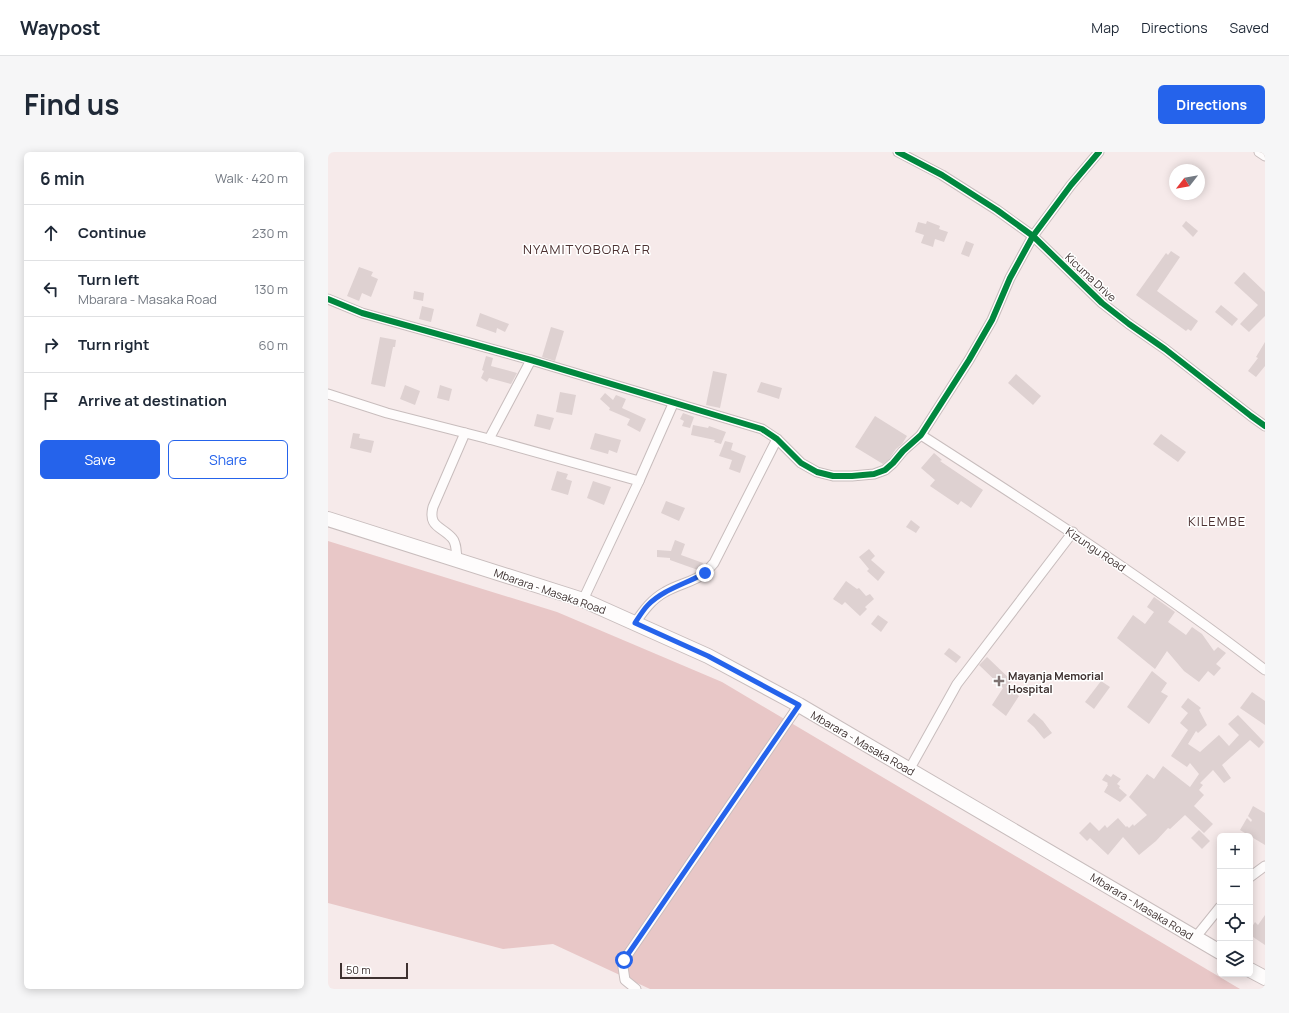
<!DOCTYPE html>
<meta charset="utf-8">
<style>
:root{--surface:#fff;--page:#f6f6f7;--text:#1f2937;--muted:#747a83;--line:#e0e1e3;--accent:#2563eb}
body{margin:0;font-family:Manrope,sans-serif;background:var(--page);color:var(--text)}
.controls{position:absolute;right:12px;bottom:12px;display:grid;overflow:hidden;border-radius:6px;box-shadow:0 2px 10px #0003}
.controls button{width:36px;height:36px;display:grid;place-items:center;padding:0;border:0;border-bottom:1px solid var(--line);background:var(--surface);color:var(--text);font:20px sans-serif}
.compass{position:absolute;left:841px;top:12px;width:36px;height:36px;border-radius:50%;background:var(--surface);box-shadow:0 2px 10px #0003;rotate:239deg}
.scale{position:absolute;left:12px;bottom:10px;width:68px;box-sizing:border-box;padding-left:4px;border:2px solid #3e3130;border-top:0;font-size:11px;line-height:14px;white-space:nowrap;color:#3e3130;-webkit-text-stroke:3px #fff;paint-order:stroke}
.stop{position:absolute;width:12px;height:12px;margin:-9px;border:3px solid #2563eb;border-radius:50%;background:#fff}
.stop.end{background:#2563eb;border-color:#fff;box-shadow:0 1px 4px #0008}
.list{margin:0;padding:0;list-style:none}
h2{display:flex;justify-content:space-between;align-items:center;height:52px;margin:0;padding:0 16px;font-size:17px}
h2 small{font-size:13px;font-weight:400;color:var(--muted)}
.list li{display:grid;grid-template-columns:26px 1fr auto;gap:12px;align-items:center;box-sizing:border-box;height:56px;padding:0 16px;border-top:1px solid var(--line)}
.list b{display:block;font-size:15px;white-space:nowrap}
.list p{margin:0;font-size:13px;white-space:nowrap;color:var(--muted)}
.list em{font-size:13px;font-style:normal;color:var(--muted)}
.actions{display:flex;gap:8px;padding:12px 16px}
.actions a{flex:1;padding:9px 0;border:1px solid var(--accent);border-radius:6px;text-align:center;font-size:14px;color:var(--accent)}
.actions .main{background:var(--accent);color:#fff}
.icon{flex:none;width:22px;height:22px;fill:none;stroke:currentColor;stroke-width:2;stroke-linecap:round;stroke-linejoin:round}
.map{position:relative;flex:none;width:937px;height:837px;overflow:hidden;border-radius:6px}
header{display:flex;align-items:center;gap:24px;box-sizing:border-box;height:56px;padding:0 20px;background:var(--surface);border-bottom:1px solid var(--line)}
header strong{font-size:19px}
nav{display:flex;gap:22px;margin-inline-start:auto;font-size:14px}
.intro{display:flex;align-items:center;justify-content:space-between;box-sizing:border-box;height:96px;padding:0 24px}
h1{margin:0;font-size:28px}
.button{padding:10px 18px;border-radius:6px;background:var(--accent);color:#fff;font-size:14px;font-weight:700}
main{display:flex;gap:24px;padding:0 24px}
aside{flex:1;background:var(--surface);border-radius:6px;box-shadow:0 2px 10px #0003}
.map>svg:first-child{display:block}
</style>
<header>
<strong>Waypost</strong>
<nav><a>Map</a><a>Directions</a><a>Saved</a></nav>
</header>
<div class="intro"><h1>Find us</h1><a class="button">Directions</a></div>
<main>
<aside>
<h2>6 min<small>Walk · 420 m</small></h2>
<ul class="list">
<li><svg class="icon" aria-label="ahead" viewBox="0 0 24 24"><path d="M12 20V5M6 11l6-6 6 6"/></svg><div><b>Continue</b></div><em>230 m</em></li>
<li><svg class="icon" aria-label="left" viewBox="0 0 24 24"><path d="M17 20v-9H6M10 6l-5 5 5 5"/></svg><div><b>Turn left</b><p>Mbarara - Masaka Road</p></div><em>130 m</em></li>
<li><svg class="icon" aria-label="right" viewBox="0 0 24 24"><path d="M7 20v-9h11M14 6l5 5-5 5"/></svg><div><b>Turn right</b></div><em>60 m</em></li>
<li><svg class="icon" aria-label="arrive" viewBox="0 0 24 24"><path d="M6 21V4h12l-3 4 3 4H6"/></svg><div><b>Arrive at destination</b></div></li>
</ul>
<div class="actions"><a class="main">Save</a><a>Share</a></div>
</aside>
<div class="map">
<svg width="937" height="837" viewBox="0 0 937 837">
<rect width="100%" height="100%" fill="#f6eaea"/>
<path fill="#e8c7c7" d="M 0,389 L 229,460 L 394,530 L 912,837 L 322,837 L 225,792 L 175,797 L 0,751 Z"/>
<g fill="#ded1d1">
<path d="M 599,69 L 612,74 L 611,77 L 620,80 L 616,90 L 607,87 L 605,95 L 593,91 L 596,83 L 587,80 L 590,70 L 598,72 Z"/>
<path d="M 858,69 L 870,79 L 865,85 L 854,74 Z"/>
<path d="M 638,89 L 646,92 L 641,105 L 633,102 Z"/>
<path d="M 843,99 L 852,105 L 829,139 L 870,169 L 863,179 L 860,177 L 858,179 L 808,143 L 838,101 L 840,103 Z"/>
<path d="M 31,115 L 45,120 L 43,124 L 50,127 L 43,145 L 34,141 L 31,149 L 19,144 Z"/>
<path d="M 916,120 L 937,140 L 937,164 L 921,180 L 912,172 L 930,153 L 906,131 Z"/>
<path d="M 86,139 L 96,141 L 95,149 L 85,147 Z"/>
<path d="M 893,153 L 910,167 L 904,174 L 887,160 Z"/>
<path d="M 94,154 L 106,157 L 103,170 L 91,167 Z"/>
<path d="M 152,161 L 181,172 L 177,180 L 169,176 L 168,181 L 148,174 Z"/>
<path d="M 223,175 L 236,179 L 227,209 L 214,205 Z"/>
<path d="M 52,185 L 68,188 L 67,195 L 65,195 L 57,235 L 43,232 Z"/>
<path d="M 937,190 L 937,214 L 928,225 L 920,219 L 930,206 L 928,205 Z"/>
<path d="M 158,204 L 165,206 L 163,214 L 189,221 L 183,232 L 161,226 L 159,230 L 153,226 L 156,219 L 154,218 Z"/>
<path d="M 385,219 L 399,222 L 392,256 L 378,253 Z"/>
<path d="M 688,222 L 713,244 L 705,253 L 680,231 Z"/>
<path d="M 433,230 L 454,236 L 451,247 L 429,240 Z"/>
<path d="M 77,233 L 92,239 L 87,253 L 72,247 Z"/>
<path d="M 112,233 L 124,237 L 121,249 L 109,246 Z"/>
<path d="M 232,240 L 248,243 L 244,263 L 228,260 Z"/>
<path d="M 277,241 L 285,248 L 288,243 L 298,247 L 294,256 L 318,267 L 312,280 L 299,273 L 302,267 L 281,258 L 282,256 L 272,247 Z"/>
<path d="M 355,261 L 366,265 L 362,276 L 354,274 L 356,269 L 352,267 Z"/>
<path d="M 209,262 L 226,266 L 222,278 L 206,274 Z"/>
<path d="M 547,264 L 579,284 L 574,292 L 568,297 L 561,307 L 555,312 L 527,295 Z"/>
<path d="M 365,273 L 380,276 L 381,274 L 398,280 L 393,292 L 386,290 L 387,288 L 363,283 Z"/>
<path d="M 25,281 L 32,282 L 31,286 L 46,289 L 43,301 L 22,296 Z"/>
<path d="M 267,281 L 293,288 L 289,301 L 281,298 L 280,302 L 262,297 Z"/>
<path d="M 833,282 L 858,300 L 850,310 L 825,292 Z"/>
<path d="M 397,289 L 405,291 L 403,298 L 418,304 L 412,321 L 401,317 L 404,308 L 391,304 Z"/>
<path d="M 606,301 L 614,308 L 612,309 L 655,338 L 643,356 L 633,349 L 630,353 L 602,334 L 607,328 L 593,316 Z"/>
<path d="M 229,319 L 240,322 L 238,327 L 244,329 L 240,343 L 223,338 Z"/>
<path d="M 265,329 L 283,335 L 276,353 L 259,346 Z"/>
<path d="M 338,349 L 357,356 L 351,369 L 333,361 Z"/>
<path d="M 583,368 L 592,375 L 588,381 L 578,375 Z"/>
<path d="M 347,388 L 357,392 L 353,403 L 375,411 L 373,416 L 370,418 L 342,408 L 342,406 L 329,405 L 329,398 L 343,399 Z"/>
<path d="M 541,397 L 547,404 L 543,408 L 557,420 L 550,429 L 539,419 L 541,417 L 531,405 Z"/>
<path d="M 518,429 L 529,437 L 531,436 L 538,444 L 542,442 L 546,447 L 537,455 L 539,457 L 532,464 L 517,450 L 514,453 L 505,447 Z"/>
<path d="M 826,445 L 847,460 L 840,470 L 858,483 L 864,475 L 874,482 L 886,499 L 890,495 L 898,501 L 888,512 L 893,516 L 886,524 L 880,519 L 871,530 L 856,519 L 839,499 L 827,517 L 789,486 L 805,463 L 817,472 L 826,460 L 819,455 Z"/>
<path d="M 550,463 L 560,470 L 553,480 L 543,472 Z"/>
<path d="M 621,496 L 633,505 L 628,511 L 616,502 Z"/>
<path d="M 659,505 L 684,529 L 678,535 L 691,544 L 678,564 L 664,553 L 675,536 L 651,513 Z"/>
<path d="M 824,519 L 839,531 L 833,540 L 840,544 L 821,572 L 799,555 Z"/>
<path d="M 773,529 L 782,535 L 766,557 L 757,550 Z"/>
<path d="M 924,540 L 937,549 L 937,573 L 912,556 Z"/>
<path d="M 860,546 L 873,556 L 871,558 L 879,573 L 870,581 L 868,579 L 860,592 L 872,600 L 891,583 L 901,594 L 911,583 L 900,572 L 910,563 L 936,590 L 931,596 L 922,588 L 894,613 L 903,626 L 896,631 L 885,618 L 872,631 L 875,633 L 871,638 L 876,643 L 866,654 L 885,672 L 876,681 L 857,663 L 842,677 L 840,676 L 828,689 L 811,703 L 795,685 L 780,703 L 762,686 L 759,689 L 751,681 L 762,670 L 771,679 L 777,673 L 779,676 L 790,666 L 798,675 L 799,674 L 801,676 L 805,672 L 806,674 L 819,663 L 801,645 L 819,622 L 826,627 L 835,614 L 862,635 L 871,622 L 862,611 L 859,615 L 843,604 L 860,578 L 852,571 L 860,561 L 853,555 Z"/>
<path d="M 706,561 L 715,569 L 724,581 L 716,587 L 706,575 L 699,569 Z"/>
<path d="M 778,622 L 783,625 L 785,622 L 793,627 L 789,632 L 792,634 L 791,636 L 799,643 L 792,650 L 776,640 L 780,633 L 779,632 L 780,631 L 774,628 Z"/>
<path d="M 925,654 L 937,661 L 937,693 L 912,678 L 919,666 L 923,670 L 924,668 L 920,664 Z"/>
<path d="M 871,678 L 882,689 L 874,697 L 863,686 Z"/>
<path d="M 937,763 L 937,793 L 922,783 L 922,778 L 927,770 L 930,773 Z"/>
</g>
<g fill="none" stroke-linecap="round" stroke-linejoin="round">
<defs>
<g id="street">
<path d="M 570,0 L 614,23 L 669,58 L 705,84 L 774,151 L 801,172 L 837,197 L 923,264 L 937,274"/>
<path d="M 931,0 L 937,4"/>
<path d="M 0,147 L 34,161 L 203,208 L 434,277 L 449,287 L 473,311 L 489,320 L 505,324 L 524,324 L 546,322 L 557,318 L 565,311 L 575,299 L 593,283 L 641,208 L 664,168 L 682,126 L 705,84 L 743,33 L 771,0"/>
<path d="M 0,242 L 59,261 L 161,287 L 311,329"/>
<path d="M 593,283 C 710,358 827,433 937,518"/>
<path d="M 161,287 L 203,208"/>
<path d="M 129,407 C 128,401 129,391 124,386 C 113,374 100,375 105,355 L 137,281"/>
<path d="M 255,448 L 311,329 L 345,252"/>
<path d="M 307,471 C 316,458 324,447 337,440 C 350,432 366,430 377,421 C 380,418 383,414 386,411 L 449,287"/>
<path d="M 581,618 L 629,532 L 745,380"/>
<path d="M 922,725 L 937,714"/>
<path d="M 867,786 L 892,755"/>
<path d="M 308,837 L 297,828 L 295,815 L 296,808 L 471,553"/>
</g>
<g id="primary">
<path d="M 0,367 L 255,448 L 380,504 L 471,553 L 892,800"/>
<path d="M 922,818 L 937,826"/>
</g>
</defs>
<use href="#street" stroke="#c8bdbd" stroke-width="11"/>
<use href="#primary" stroke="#c8bdbd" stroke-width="16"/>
<use href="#street" stroke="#fefcfc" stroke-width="9"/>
<use href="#primary" stroke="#fefcfc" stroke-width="14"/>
<defs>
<g id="cycleway">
<path d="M 570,0 L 614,23 L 669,58 L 705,84 L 774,151 L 801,172 L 837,197 L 923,264 L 937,274"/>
<path d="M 0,147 L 34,161 L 203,208 L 434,277 L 449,287 L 473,311 L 489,320 L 505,324 L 524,324 L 546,322 L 557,318 L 565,311 L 575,299 L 593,283 L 641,208 L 664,168 L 682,126 L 705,84 L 743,33 L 771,0"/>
</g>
</defs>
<use href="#cycleway" stroke="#fff" stroke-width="8"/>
<use href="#cycleway" stroke="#00873e" stroke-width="6"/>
</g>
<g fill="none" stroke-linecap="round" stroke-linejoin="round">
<path stroke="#2563eb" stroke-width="5" d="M 296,808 L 471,553 L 380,504 L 307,471 C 311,465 315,458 320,453 C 336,437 358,432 377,421"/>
</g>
<path fill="#7e7271" stroke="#fff" stroke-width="1.5" d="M669 523h4v4h4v4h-4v4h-4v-4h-4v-4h4z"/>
<g text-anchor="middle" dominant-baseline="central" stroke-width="3" stroke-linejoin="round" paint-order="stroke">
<g font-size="11" fill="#3e3130" stroke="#fff">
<text transform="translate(763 125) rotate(43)">Kicuma Drive</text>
<text transform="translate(768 397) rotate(34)">Kizungu Road</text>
<text transform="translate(222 439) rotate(19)">Mbarara - Masaka Road</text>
<text transform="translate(535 591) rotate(30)">Mbarara - Masaka Road</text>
<text transform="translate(814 754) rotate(31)">Mbarara - Masaka Road</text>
</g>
<g font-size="11" font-weight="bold" fill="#3e3130" stroke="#fff" text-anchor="start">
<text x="680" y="523">Mayanja Memorial<tspan x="680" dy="13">Hospital</tspan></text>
</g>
<g font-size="13" letter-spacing="1" fill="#4c3131" stroke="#fff">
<text x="259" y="97">NYAMITYOBORA FR</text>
<text x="889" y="369">KILEMBE</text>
</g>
</g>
</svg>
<div class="controls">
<button>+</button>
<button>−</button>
<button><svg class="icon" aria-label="locate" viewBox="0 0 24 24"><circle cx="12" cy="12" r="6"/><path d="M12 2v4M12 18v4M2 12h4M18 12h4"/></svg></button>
<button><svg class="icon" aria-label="layers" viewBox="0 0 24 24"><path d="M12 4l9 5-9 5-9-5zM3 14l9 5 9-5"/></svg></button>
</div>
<svg class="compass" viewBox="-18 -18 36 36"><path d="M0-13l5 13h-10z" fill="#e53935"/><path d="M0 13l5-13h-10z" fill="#747a83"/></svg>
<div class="scale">50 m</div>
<div class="stop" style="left:296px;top:808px"></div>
<div class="stop end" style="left:377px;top:421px"></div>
</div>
</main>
